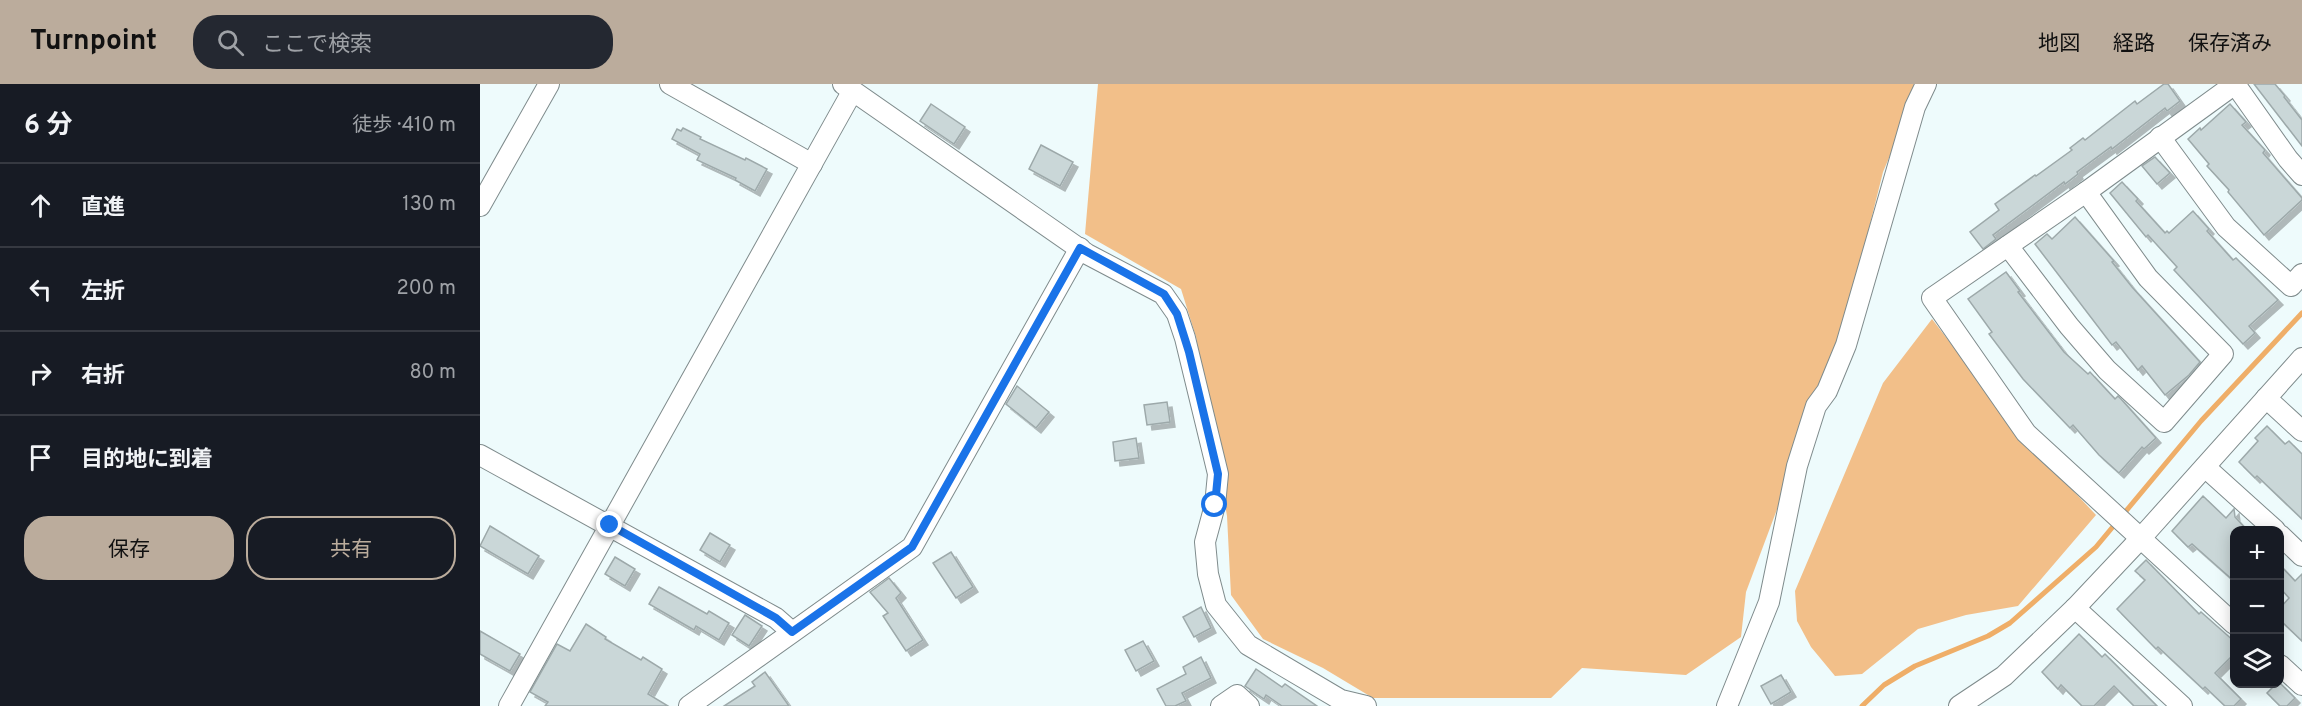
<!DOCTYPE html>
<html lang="ja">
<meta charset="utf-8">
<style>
:root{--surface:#171b24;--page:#242831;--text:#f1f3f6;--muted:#9ea1a6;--line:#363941;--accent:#bbac9c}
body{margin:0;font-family:Overpass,"Noto Sans JP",sans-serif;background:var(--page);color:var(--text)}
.controls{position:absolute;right:18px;bottom:18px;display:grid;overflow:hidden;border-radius:12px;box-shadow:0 3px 15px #0003}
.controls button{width:54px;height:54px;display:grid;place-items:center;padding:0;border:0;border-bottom:2px solid var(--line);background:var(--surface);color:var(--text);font:30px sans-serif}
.stop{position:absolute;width:18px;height:18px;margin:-14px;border:4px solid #1a73e8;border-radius:50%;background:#fff}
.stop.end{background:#1a73e8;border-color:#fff;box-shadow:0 2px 6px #0008}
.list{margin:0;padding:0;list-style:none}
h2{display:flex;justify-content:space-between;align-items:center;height:78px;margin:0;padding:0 24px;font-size:26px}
h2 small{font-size:20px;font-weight:400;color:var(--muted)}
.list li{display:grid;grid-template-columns:39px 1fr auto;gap:18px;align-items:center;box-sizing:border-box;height:84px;padding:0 24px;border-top:2px solid var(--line)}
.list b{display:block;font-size:22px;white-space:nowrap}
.list em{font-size:20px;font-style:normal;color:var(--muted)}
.actions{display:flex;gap:12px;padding:18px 24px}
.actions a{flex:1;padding:14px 0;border:2px solid var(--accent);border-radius:24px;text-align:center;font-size:21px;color:var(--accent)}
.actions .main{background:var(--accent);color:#111}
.icon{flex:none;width:33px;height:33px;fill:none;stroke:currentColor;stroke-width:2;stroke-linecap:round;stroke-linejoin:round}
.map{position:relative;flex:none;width:1822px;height:622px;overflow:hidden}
header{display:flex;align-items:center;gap:36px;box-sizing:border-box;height:84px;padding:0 30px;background:var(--accent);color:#111}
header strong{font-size:28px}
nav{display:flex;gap:33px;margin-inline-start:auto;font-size:21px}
.search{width:420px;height:54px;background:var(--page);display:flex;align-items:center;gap:15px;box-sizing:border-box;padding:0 21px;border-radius:24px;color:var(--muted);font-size:22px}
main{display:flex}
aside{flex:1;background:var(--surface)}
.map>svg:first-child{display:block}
</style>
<header>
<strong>Turnpoint</strong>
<div class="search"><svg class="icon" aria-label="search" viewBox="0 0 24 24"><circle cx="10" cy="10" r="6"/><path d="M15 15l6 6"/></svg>ここで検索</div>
<nav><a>地図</a><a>経路</a><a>保存済み</a></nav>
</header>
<main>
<aside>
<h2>6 分<small>徒歩 · 410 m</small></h2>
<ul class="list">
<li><svg class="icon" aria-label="ahead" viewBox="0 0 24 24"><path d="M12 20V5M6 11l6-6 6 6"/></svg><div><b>直進</b></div><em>130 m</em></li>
<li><svg class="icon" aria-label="left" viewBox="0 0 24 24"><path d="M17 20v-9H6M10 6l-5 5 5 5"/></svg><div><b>左折</b></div><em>200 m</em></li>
<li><svg class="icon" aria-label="right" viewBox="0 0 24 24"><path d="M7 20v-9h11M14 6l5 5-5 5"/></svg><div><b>右折</b></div><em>80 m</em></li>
<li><svg class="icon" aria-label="arrive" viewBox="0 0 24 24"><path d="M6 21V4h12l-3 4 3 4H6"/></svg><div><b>目的地に到着</b></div></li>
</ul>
<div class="actions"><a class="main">保存</a><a>共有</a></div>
</aside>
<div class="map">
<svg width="1822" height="622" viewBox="0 0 1822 622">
<defs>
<filter id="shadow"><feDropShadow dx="5" dy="5" stdDeviation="0" flood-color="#0004"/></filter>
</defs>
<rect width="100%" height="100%" fill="#eefbfc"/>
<g fill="#f2bf89">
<path d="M 618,0 L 1434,0 L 1422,43 L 1403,88 L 1362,252 L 1266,508 L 1261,553 L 1206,591 L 1102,584 L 1071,614 L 893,614 L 843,584 L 783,555 L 751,511 L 747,432 L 716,253 L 701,205 L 605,150 Z"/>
<path d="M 1452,235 L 1542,352 L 1616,431 L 1538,522 L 1486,531 L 1438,545 L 1382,590 L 1355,592 L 1331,563 L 1317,537 L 1315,507 L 1403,299 Z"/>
</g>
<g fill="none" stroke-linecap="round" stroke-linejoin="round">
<path stroke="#efae68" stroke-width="5" d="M 1382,622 L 1404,601 L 1435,582 L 1508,552 L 1530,539 L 1616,463 L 1721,337 L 1822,229"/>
</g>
<g fill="#cad7d8" stroke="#9da9aa" stroke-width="1.5" filter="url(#shadow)">
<path d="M 1684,0 L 1688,0 L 1700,17 L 1687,27 L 1685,24 L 1632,65 L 1631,63 L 1597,88 L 1598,90 L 1585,100 L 1584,98 L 1513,151 L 1516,155 L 1503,165 L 1490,148 L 1519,126 L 1515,120 L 1555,91 L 1556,92 L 1592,66 L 1590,64 L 1603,54 L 1605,56 L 1655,17 L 1657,20 Z"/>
<path d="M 1774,0 L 1795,0 L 1805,12 L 1804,13 L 1822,36 L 1822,62 Z"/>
<path d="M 451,20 L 485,43 L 474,60 L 440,37 Z"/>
<path d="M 1750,20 L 1766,38 L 1762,41 L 1785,66 L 1783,69 L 1822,114 L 1822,116 L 1784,151 L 1748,108 L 1749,106 L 1727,82 L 1729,80 L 1708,55 L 1720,44 L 1721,46 Z"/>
<path d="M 203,44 L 221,53 L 220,55 L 265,76 L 266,74 L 287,85 L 275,107 L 255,96 L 256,94 L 217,76 L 220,70 L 192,55 L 197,45 L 201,47 Z"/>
<path d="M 561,61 L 593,78 L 580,102 L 549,85 Z"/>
<path d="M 1675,73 L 1690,89 L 1677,100 L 1662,82 Z"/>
<path d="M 1642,98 L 1658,115 L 1656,117 L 1685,149 L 1687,147 L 1689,149 L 1713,127 L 1729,145 L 1727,147 L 1753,176 L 1756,174 L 1798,216 L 1769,242 L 1775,249 L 1763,260 L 1694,186 L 1697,183 L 1668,151 L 1666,153 L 1630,109 Z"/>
<path d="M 1595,133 L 1634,177 L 1632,178 L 1652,203 L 1720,278 L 1709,291 L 1685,311 L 1662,282 L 1658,286 L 1636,258 L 1632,261 L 1555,160 L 1567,150 L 1572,155 Z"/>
<path d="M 1526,188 L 1540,207 L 1538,208 L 1584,268 L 1608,290 L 1610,288 L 1635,315 L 1638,312 L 1641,315 L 1676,354 L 1664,365 L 1662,363 L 1639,389 L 1619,371 L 1593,341 L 1590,344 L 1543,295 L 1509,250 L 1512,248 L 1488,215 Z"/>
<path d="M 537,302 L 569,328 L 556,344 L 526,320 Z"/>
<path d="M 687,318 L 690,338 L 667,341 L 664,321 Z"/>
<path d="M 1787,342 L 1805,360 L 1809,357 L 1822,370 L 1822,435 L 1777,392 L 1775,394 L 1759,378 L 1778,357 L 1775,354 Z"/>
<path d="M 656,354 L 659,374 L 635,377 L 633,358 Z"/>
<path d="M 1723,412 L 1746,434 L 1754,425 L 1755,433 L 1768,447 L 1755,447 L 1755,498 L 1712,460 L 1708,463 L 1692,447 Z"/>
<path d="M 10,442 L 59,472 L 48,490 L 0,462 Z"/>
<path d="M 230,449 L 250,461 L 240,478 L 220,466 Z"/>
<path d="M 471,468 L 493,503 L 476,514 L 453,479 Z"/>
<path d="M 135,473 L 155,485 L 145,502 L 125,490 Z"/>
<path d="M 1666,476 L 1719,530 L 1721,528 L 1755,558 L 1755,569 L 1735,589 L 1761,615 L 1754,622 L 1745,622 L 1725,603 L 1723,605 L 1678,563 L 1676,565 L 1637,525 L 1665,496 L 1655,487 Z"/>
<path d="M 1800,481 L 1815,497 L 1822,490 L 1822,557 L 1800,536 L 1800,524 L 1809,514 L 1800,504 Z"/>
<path d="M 409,494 L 421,509 L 416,514 L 443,556 L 426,567 L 403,532 L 408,529 L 390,508 Z"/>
<path d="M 179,503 L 227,530 L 229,527 L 249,539 L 239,556 L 216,542 L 214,546 L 169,520 Z"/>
<path d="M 721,523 L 731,544 L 714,553 L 703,533 Z"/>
<path d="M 265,531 L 282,542 L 269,562 L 252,551 Z"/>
<path d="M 106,540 L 126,553 L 125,555 L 161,576 L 163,573 L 182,585 L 168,610 L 188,622 L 65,622 L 68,618 L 50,608 L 77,560 L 90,567 Z"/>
<path d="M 0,547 L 40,570 L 30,587 L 0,570 Z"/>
<path d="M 1599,550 L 1622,573 L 1625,570 L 1677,622 L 1654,622 L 1634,602 L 1614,622 L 1602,622 L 1581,601 L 1578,605 L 1562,588 Z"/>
<path d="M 663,557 L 674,577 L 656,587 L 645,566 Z"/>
<path d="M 721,573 L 731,594 L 702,609 L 706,617 L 695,622 L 686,622 L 677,605 L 706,590 L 703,583 Z"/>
<path d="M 776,585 L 802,603 L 805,600 L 837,622 L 802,622 L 786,611 L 784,615 L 765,602 Z"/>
<path d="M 285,588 L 309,622 L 244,622 L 275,602 L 272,598 Z"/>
<path d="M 1301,591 L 1311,608 L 1291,620 L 1281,602 Z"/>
<path d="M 1800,599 L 1815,614 L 1807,622 L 1800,622 L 1787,609 L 1796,600 Z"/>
</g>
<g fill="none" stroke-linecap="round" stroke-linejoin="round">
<defs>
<g id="minor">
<path d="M 190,0 L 332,80"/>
<path d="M 363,0 L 607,170 L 683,210 L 697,230 L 705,254 L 738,390 L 735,421 L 725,458 L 728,490 L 736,521 L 768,561 L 861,616 L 886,622"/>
<path d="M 1755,0 L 1808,75 L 1822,91"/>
<path d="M 1680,53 L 1746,143 L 1811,202 L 1822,190"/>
<path d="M 0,122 L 69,0"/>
<path d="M 1528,162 L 1589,242 L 1627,286 L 1684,338 L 1743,270 L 1668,194 L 1606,108"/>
<path d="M 1786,314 L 1822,347"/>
<path d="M 0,371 L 296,534 L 312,548"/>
<path d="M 1725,383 L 1795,446"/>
<path d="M 1800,451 L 1822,472"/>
<path d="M 1595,524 L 1702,622"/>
<path d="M 1754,540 L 1546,349 L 1452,214 L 1606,108 L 1755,0"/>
<path d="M 1800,581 L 1822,601"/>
<path d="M 29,622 L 372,8"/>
<path d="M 209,622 L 432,463 L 600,164"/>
<path d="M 741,622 L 757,611 L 769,622"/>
<path d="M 1247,622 L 1289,518 L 1317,382 L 1336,322 L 1347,307 L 1366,261 L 1435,23 L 1446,0"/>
<path d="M 1479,622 L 1524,592 L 1595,524 L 1660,455 L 1822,274"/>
</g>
</defs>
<use href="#minor" stroke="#7f8b8c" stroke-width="22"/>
<use href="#minor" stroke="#fff" stroke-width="20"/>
</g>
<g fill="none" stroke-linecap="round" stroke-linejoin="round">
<path stroke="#1a73e8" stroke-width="8" d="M 130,441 L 296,534 L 312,548 L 432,463 L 600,164 L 684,210 L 697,230 L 709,268 L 738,390 L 735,421"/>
</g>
</svg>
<div class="controls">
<button>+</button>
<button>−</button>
<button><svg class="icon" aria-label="layers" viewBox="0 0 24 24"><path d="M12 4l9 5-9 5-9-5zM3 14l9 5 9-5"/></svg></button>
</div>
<div class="stop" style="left:735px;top:421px"></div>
<div class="stop end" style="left:130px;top:441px"></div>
</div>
</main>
